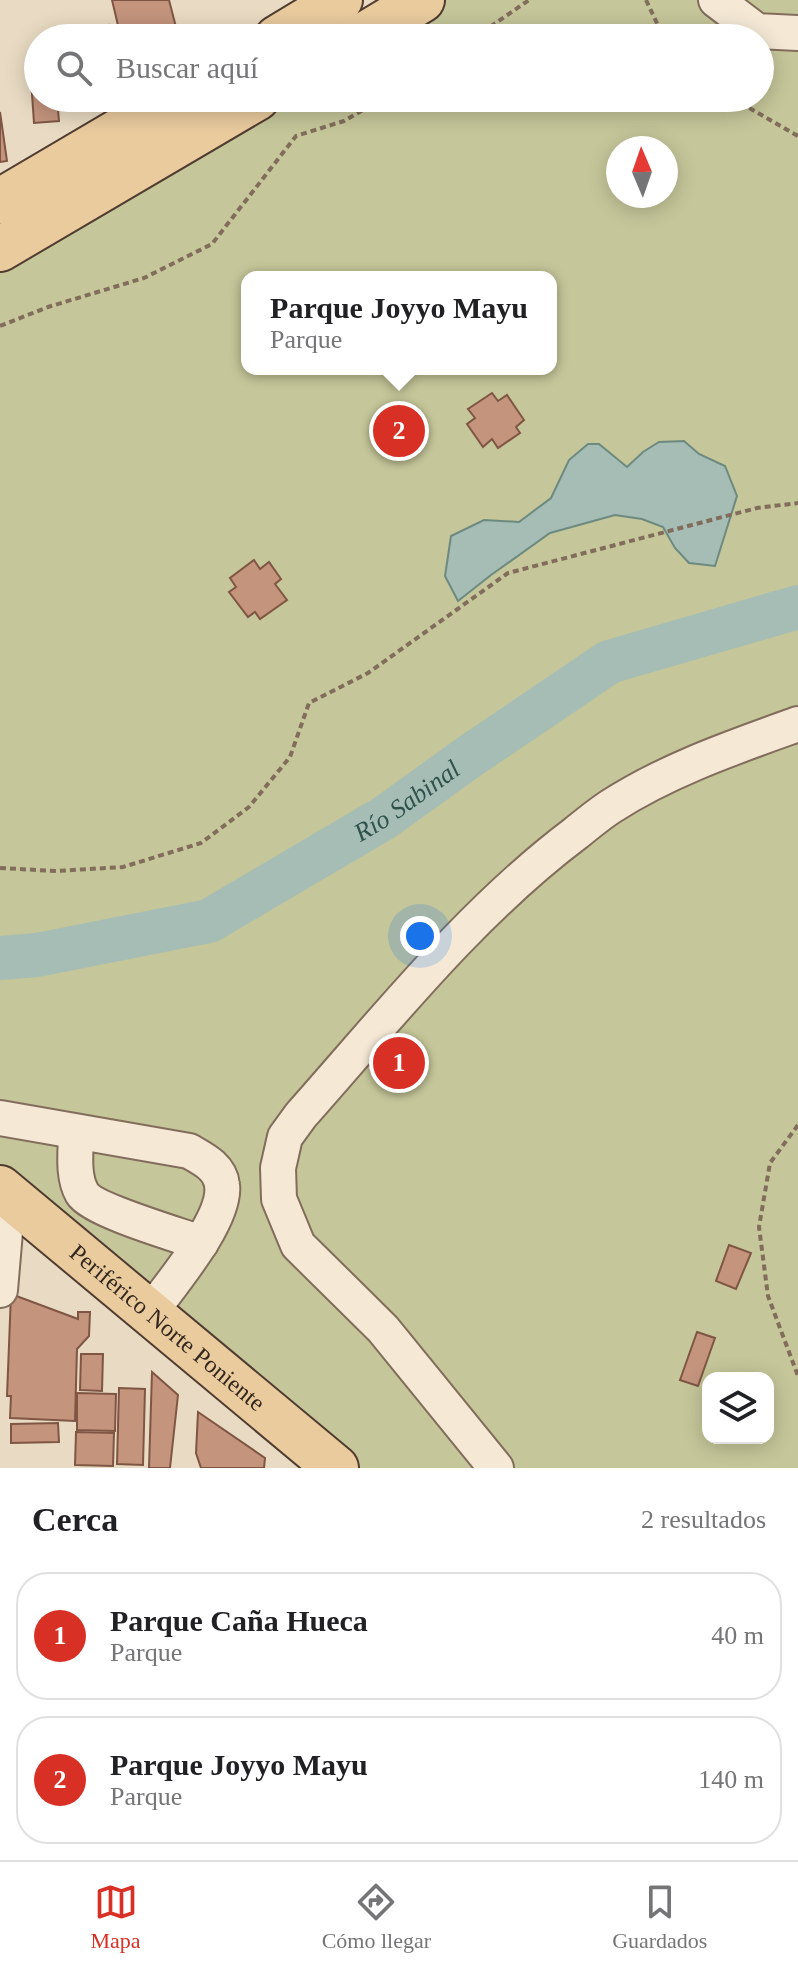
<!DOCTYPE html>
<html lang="es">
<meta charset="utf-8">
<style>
:root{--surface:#fff;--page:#f2f2f2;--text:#202124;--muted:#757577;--line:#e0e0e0;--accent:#d93025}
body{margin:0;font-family:"Times New Roman",serif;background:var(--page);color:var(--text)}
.controls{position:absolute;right:24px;bottom:24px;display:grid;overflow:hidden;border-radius:16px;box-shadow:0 4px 20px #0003}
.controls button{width:72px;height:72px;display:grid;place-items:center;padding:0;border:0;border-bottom:2px solid var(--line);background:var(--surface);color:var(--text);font:40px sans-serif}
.compass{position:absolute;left:606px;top:136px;width:72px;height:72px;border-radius:50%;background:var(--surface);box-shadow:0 4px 20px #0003;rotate:358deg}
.you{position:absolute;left:420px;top:936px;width:28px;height:28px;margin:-20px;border:6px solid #fff;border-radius:50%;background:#1a73e8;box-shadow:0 0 0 12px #1a73e833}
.badge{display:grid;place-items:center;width:52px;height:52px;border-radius:50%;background:var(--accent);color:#fff;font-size:26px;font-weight:700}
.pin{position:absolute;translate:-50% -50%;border:4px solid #fff;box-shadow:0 2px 8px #0006}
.popup{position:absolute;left:241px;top:271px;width:316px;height:104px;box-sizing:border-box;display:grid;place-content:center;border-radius:16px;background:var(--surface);filter:drop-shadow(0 2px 6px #0005);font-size:26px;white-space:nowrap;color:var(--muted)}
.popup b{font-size:30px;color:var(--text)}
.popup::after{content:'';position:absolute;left:50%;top:100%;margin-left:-16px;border:16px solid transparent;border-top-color:var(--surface)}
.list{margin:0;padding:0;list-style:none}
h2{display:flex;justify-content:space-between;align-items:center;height:104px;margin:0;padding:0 32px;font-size:34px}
h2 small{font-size:26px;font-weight:400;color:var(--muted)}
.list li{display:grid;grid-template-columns:52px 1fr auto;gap:24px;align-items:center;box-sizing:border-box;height:128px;margin:0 16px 16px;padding:0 16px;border:2px solid var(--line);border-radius:32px}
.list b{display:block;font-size:30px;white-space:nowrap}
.list p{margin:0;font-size:26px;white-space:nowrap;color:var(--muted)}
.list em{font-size:26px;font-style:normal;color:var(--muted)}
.icon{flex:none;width:44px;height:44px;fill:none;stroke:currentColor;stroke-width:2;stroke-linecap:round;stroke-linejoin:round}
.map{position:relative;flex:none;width:798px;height:1468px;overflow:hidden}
.search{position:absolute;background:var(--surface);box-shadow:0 4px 20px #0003;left:24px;right:24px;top:24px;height:88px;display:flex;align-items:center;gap:20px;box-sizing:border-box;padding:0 28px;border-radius:44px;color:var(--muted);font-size:30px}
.sheet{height:392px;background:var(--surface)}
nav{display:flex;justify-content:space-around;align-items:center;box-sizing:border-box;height:112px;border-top:2px solid var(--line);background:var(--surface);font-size:22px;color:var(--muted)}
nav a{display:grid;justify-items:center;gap:4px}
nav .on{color:var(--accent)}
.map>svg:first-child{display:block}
</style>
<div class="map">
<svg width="798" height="1468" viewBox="0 0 798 1468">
<rect width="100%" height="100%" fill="#e9dbc3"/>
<path fill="#c5c699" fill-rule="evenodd" d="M 434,0 L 798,0 L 798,1468 L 353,1468 L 0,1168 L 0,255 L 267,98 L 760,98 L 760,38 L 369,38 ZM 618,148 L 666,148 L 666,196 L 618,196 ZM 247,277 L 551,277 L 551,369 L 247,369 ZM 708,1378 L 768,1378 L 768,1438 L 708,1438 Z"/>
<path fill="#a5bdb4" stroke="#6d8a80" stroke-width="2" d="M 684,441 L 699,454 L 725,466 L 737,496 L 715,566 L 689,563 L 675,548 L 663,527 L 642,519 L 615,515 L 550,533 L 491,575 L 458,601 L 445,576 L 451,536 L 484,520 L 519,522 L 551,498 L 569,460 L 588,444 L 599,444 L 627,467 L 643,452 L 659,442 Z"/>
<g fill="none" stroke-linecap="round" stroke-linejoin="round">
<path stroke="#a5bdb4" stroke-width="44" id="s1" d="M 0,958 L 37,955 L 209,921 L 384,818 L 473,754 L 609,662 L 798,607"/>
</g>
<g fill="#c4947d" stroke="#7f5644" stroke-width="2">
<path d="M 112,0 L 169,0 L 177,31 L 147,38 L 121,38 Z"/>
<path d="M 109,25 L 111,38 L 88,38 L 86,29 Z"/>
<path d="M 38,64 L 38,98 L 57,98 L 59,121 L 34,123 L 30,65 Z"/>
<path d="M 0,112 L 7,161 L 0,162 Z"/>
<path d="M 492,393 L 498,401 L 507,395 L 524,420 L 516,427 L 520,433 L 498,448 L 492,439 L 483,447 L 467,424 L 475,418 L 468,409 Z"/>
<path d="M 254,560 L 260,569 L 269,562 L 281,579 L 275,584 L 287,600 L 260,619 L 255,612 L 248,617 L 229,592 L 236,587 L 230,578 Z"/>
<path d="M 729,1245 L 751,1253 L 736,1289 L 716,1281 Z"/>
<path d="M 11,1294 L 78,1319 L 78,1312 L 90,1312 L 89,1336 L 77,1349 L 75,1421 L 10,1418 L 11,1396 L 7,1396 Z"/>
<path d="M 697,1332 L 715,1338 L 698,1386 L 680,1380 Z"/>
<path d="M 81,1354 L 103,1354 L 102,1391 L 80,1390 Z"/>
<path d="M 152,1372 L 178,1395 L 170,1468 L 149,1468 Z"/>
<path d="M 119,1388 L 145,1389 L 143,1465 L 117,1464 Z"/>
<path d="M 77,1393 L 116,1394 L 115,1431 L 77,1430 Z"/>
<path d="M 198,1412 L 265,1458 L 264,1468 L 201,1468 L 196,1453 Z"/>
<path d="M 58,1423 L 59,1442 L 11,1443 L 11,1424 Z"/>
<path d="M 76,1432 L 114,1433 L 113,1466 L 75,1465 Z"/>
</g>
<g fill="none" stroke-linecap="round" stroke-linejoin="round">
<defs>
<g id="minor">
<path d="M 716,0 L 757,31 L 798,33"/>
<path d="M 0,1118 L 189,1151 C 203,1159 220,1167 222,1185 C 227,1219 170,1285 150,1313"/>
<path d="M 76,1132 C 76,1151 72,1175 82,1193 C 92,1210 179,1235 201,1243"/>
<path d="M 0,1290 L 6,1220"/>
<path d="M 496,1468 L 383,1329 L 298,1245 L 279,1199 L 278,1168 L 285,1137 L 301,1115 C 388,1017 471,912 576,833 C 587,824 598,815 610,807 C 667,770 734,747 798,724"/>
</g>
<g id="major">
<path d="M 277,38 L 340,0"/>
<path d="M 359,38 L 422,0"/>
<path d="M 0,201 L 175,98"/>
<path d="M 0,249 L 257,98"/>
<path id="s2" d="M 0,1188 L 336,1468"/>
</g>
</defs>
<use href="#minor" stroke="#826d5c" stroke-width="38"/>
<use href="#major" stroke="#503c30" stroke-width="48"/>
<g stroke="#826d5c" stroke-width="4" stroke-dasharray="6 4" stroke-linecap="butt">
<path d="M 646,0 L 664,38"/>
<path d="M 474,38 L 529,0"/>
<path d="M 732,98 L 798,136"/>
<path d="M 0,326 L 48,307 L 144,278 L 212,244 L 296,136 L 344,121 L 384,98"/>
<path d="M 0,868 L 56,871 L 123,867 L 201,843 L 249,807 L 290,757 L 309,703 L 368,673 L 508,573 L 757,508 L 798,503"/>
<path d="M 798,1125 L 770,1163 L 759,1227 L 768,1296 L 798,1376"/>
</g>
<use href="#minor" stroke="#f5e9d6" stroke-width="34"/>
<use href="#major" stroke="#e9cb9e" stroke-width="44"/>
</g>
<g text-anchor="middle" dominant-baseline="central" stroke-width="8" stroke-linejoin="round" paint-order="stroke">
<g font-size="24" fill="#33271e" stroke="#f2e6d2">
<text stroke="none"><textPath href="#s2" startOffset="218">Periférico Norte Poniente</textPath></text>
</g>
<g font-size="26" font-style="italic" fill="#2f524c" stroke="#f2e6d2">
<text stroke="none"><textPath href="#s1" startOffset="444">Río Sabinal</textPath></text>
</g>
</g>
</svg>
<div class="controls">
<button><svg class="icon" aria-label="layers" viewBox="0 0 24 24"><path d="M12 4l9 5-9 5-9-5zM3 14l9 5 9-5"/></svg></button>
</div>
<svg class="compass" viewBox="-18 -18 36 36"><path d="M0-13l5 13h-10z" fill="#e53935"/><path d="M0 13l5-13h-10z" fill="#757577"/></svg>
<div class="you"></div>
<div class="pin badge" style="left:399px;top:1063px">1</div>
<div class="pin badge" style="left:399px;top:431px">2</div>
<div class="popup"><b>Parque Joyyo Mayu</b>Parque</div>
<div class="search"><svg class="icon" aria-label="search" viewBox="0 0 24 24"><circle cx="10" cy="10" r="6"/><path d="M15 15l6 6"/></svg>Buscar aquí</div>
</div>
<section class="sheet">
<h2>Cerca<small>2 resultados</small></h2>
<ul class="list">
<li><span class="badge">1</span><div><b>Parque Caña Hueca</b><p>Parque</p></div><em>40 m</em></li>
<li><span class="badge">2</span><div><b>Parque Joyyo Mayu</b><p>Parque</p></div><em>140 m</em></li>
</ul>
</section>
<nav>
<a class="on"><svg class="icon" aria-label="map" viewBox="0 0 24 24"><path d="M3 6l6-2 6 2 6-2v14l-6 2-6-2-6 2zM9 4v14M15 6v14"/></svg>Mapa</a>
<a><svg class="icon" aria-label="directions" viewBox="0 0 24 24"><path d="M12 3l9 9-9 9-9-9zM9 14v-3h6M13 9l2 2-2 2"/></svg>Cómo llegar</a>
<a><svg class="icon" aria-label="saved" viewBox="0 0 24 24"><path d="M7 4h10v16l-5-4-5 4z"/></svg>Guardados</a>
</nav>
